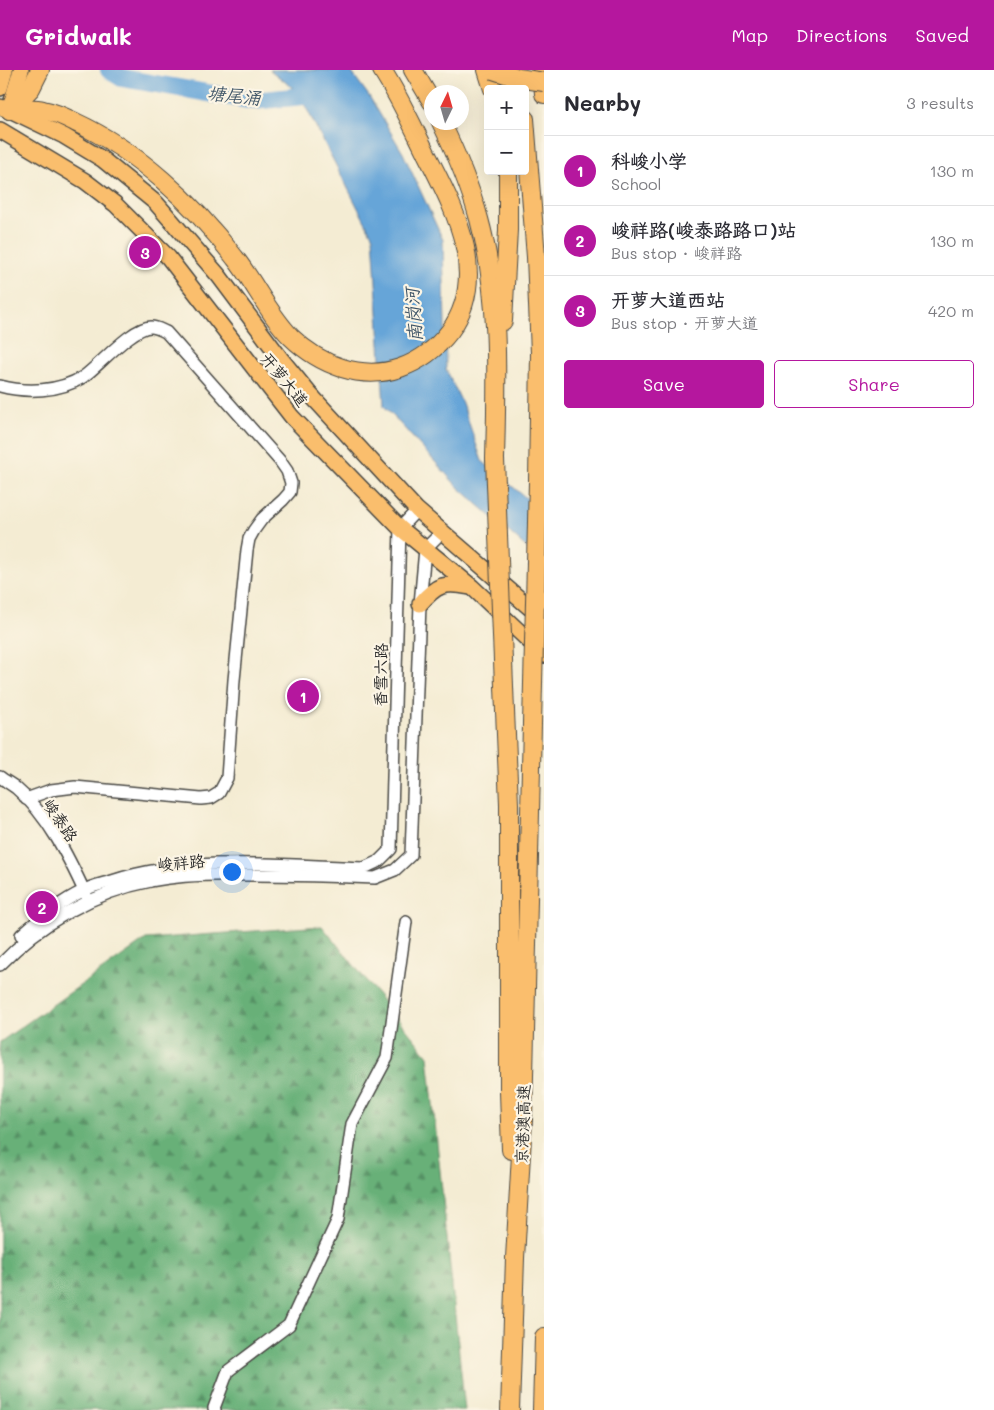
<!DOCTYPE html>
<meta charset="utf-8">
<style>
:root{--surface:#fff;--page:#f7f7f7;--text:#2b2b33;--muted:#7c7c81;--line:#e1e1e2;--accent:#b5179e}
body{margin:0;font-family:Mali,"LXGW WenKai TC",sans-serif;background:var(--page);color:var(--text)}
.controls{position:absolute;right:15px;top:15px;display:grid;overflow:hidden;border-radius:5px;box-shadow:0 5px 20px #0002}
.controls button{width:45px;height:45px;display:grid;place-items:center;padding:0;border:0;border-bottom:1px solid var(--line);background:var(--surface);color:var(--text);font:25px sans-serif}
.compass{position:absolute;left:424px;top:15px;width:45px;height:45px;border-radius:50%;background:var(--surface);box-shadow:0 5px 20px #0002;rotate:5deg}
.you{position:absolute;left:231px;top:801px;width:18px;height:18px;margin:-12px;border:4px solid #fff;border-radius:50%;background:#1a73e8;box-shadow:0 0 0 8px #1a73e833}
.badge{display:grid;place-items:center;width:32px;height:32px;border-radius:50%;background:var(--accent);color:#fff;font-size:16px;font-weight:700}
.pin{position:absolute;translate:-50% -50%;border:2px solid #fff;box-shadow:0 1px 5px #0006}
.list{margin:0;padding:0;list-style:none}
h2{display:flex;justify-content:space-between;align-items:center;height:65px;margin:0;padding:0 20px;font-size:21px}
h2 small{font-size:16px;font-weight:400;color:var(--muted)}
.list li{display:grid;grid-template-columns:32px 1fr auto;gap:15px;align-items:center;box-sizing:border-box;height:70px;padding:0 20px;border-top:1px solid var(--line)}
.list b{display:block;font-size:19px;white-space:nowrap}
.list p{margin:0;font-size:16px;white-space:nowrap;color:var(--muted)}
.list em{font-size:16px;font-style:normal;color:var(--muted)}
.actions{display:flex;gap:10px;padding:15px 20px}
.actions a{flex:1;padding:11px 0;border:1px solid var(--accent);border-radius:5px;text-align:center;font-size:18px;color:var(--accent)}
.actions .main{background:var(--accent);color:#fff}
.map{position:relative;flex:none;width:544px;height:1340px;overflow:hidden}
header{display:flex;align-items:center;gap:30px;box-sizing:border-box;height:70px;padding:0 25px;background:var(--accent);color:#fff}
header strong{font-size:24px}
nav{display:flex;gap:28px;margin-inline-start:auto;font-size:18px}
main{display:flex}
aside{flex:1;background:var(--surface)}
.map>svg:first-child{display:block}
</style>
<header>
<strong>Gridwalk</strong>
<nav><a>Map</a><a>Directions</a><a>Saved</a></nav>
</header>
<main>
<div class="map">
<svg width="544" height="1340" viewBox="0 0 544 1340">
<defs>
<pattern id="forest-firs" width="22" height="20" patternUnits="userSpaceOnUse" patternTransform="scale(1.25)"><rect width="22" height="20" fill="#67b078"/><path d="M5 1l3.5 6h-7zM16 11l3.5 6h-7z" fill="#558f63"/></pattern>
</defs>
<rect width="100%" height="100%" fill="#fcf5e5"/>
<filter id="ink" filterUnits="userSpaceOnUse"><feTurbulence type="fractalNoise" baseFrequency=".02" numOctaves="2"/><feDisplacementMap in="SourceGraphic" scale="10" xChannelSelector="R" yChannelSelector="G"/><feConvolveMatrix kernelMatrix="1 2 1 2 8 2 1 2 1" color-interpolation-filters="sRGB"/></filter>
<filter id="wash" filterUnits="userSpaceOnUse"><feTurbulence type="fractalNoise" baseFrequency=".0096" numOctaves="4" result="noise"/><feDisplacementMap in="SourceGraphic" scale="20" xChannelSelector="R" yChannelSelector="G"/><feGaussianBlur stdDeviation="1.12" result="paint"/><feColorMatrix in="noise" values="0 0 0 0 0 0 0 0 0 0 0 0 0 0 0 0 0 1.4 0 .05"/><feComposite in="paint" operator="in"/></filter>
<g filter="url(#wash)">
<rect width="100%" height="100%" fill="#f4ecd3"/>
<path fill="url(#forest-firs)" stroke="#496e52" d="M 322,856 L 428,986 L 465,1340 L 0,1340 L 0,972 L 146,869 Z"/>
<path fill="#66a5d8" stroke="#486882" d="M 270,0 L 350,0 L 369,26 L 403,83 L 443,170 L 446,299 L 462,333 L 482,391 L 544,443 L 544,493 L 457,416 L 384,336 L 373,167 L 298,22 Z"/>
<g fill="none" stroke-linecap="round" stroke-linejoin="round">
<path stroke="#66a5d8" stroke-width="18" d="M 109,0 L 122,8 L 253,31 L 324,24"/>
</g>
</g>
<g filter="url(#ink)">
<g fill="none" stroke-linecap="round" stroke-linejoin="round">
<defs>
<g id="minor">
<path d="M 0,316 C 26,323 59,322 83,307 C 100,295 132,257 151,257 C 157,257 161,260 166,262 L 280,391 L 287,401 L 291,413 L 290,422 L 283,430 L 262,449 L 254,460 L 249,469 L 247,480 L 234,610 L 227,708 L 219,723 L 211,728 L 201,729 L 75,717 L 51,720 L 26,729"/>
<path d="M 0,707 C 5,711 11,714 16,718 C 48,745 69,788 86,825"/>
<path d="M 21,865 C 40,848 60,832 83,821 C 91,816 102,814 112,811 C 193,785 280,795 364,798 L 379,791 L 391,779 L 400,458 L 417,440"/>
<path d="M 0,895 C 40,853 94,822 151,811 C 183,804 217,804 250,805 C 292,805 334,806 375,808 L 395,800 L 411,785 L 420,534 L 425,479 L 442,462"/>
<path d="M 215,1340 L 214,1338 L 228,1301 L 289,1255 L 338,1149 L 352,1054 L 387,988 L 406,852"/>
</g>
<g id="major">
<path d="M 0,18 L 5,0"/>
<path d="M 0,37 L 10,40 L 64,66 L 102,89 L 156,133 L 219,206 L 281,289 L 308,322 L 342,359 L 417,440 L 544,550"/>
<path d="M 9,41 L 21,0"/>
<path d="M 0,60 L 85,111 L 115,134 L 168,187 L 292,347 L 400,458 L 472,517 L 544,585"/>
<path d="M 420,534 C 437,514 444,512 470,517"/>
</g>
<g id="highway">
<path d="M 413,0 L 432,32"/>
<path d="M 487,0 L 493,19"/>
<path d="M 542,0 L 544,24"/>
<path d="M 10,40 C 21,39 32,37 43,40 C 54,42 65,47 75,52 C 138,81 193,133 235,188 C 255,213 269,245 291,267 C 320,295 361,311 400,298 C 420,291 437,278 450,261 C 491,204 453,137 426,83 C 412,55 399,26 382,0"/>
<path d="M 10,40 L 31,18 L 40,0"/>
<path d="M 525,49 L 536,187 L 540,283 L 538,411"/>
<path d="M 441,52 C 456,83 470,116 479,149 C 500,226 497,309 495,389"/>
<path d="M 503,251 L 508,160 L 508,101"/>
<path d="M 505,641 L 509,734 L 509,1022 L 511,1080"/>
<path d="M 510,1340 L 515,1188 L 523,1050 L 532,654"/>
<path d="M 542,1340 L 544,1267"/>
</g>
</defs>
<use href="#minor" stroke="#494844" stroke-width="14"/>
<use href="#major" stroke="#494844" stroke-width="18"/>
<use href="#highway" stroke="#494844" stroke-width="20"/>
<use href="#minor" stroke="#fff" stroke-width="11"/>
<use href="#major" stroke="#fabe6d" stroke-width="15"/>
<use href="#highway" stroke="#fabe6d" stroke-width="18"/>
<defs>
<g id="highway-bridge">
<path d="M 493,0 L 518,8 L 544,12"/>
<path d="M 495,389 L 505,641"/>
<path d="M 532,654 L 538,411"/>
</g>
</defs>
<use href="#highway-bridge" stroke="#494844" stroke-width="20" stroke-linecap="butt"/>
<use href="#highway-bridge" stroke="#fabe6d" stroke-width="18"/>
</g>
</g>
<g text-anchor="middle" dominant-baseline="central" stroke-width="4.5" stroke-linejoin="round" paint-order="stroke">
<g font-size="16" fill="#2b2b2b" stroke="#fcf5e5">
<text transform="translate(285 309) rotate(51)">开萝大道</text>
<text transform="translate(380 605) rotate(-89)">香雪六路</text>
<text transform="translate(61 750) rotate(56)">峻泰路</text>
<text transform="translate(181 792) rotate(-5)">峻祥路</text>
<text transform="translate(522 1054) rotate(-88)">京港澳高速</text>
</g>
<g font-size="18" font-style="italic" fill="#405668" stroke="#fcf5e5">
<text transform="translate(234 25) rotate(6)">塘尾涌</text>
<text transform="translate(413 245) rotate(-94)">南岗河</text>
</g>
</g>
</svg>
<div class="controls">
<button>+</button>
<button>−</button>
</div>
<svg class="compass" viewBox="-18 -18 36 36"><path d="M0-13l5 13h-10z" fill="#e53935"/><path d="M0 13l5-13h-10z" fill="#7c7c81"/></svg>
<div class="you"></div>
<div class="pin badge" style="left:303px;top:626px">1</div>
<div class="pin badge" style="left:42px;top:837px">2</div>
<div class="pin badge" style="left:145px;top:182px">3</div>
</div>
<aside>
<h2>Nearby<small>3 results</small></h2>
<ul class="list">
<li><span class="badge">1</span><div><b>科峻小学</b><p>School</p></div><em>130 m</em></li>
<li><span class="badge">2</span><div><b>峻祥路(峻泰路路口)站</b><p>Bus stop · 峻祥路</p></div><em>130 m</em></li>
<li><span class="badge">3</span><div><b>开萝大道西站</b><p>Bus stop · 开萝大道</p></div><em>420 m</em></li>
</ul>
<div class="actions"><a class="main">Save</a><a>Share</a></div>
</aside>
</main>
